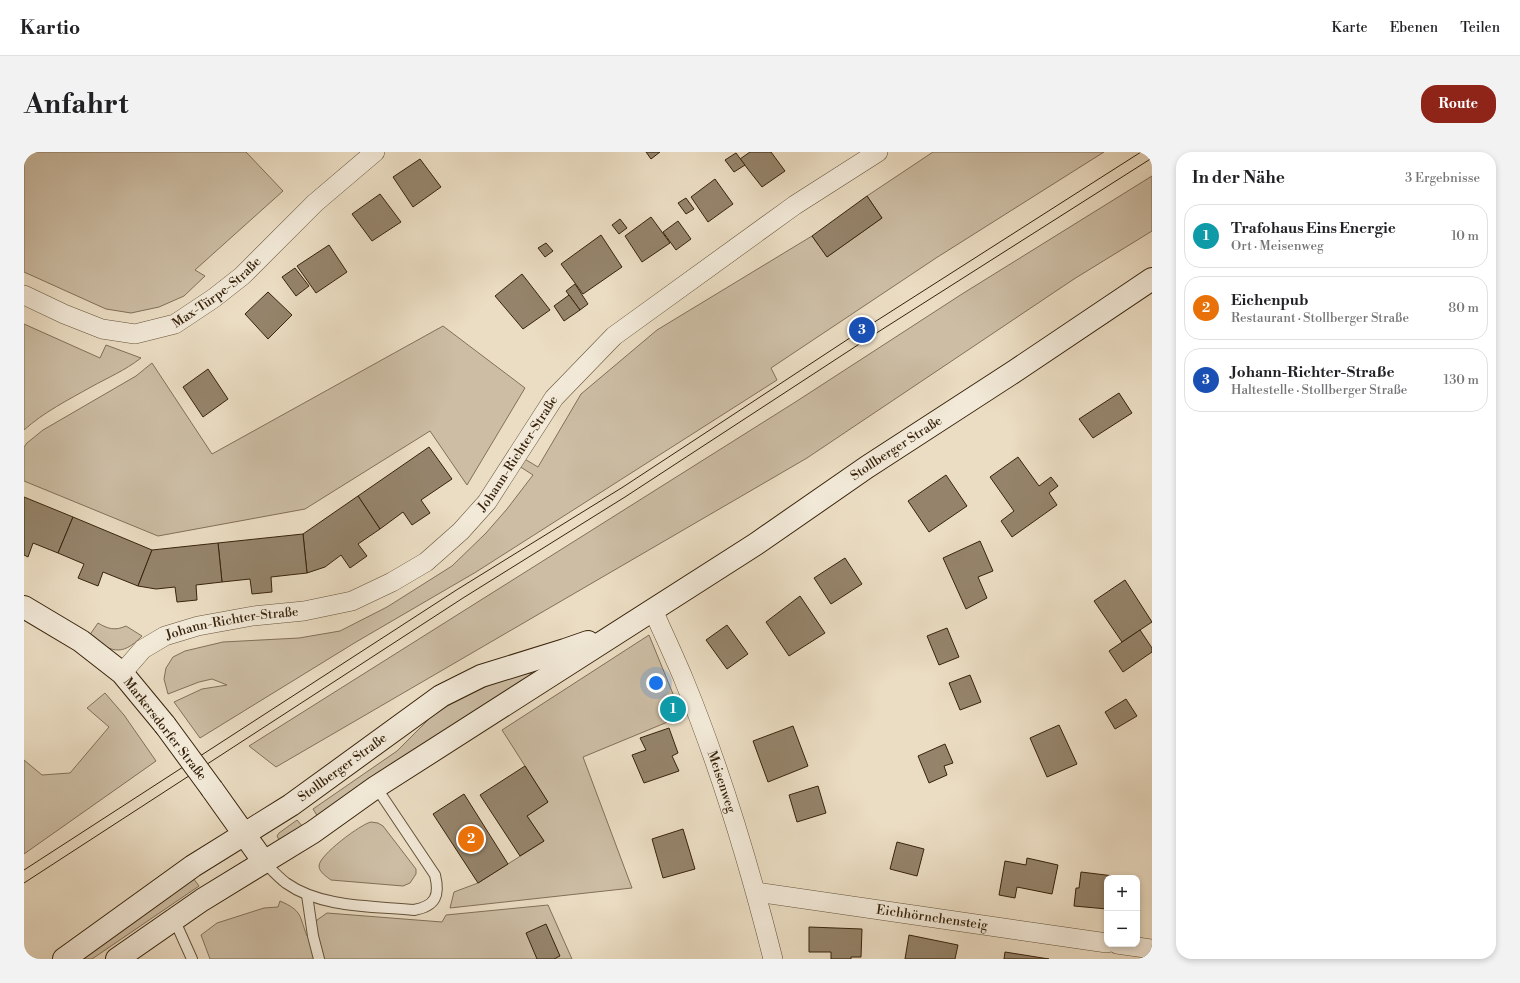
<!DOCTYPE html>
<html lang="de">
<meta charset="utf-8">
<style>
:root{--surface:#fff;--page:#f2f2f2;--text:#202124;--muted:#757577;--line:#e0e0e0;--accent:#8f2418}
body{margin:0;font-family:"Libre Bodoni",serif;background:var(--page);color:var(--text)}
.controls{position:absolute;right:12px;bottom:12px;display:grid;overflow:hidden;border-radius:8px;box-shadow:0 2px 6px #0003}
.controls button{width:36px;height:36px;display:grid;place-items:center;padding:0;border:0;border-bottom:1px solid var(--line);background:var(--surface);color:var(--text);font:20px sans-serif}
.you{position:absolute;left:632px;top:531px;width:14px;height:14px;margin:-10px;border:3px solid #fff;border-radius:50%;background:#1a73e8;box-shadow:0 0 0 6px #1a73e833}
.badge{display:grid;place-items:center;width:26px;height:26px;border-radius:50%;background:var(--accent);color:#fff;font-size:13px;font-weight:700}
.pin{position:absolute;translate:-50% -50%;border:2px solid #fff;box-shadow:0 1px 4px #0006}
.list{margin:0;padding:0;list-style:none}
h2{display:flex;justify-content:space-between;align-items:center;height:52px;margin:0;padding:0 16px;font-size:17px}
h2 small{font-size:13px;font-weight:400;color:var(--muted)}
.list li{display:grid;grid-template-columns:26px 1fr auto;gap:12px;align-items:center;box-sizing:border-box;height:64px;margin:0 8px 8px;padding:0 8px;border:1px solid var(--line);border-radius:16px}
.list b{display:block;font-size:15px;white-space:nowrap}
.list p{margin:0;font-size:13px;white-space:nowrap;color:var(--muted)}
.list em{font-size:13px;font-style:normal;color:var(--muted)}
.map{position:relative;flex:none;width:1128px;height:807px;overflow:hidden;border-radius:16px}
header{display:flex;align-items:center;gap:24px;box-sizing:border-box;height:56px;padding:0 20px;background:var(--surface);border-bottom:1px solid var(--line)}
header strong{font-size:19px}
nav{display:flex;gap:22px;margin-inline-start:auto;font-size:14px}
.intro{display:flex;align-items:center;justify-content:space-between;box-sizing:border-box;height:96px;padding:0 24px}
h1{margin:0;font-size:28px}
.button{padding:10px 18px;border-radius:16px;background:var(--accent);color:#fff;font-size:14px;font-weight:700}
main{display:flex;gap:24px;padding:0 24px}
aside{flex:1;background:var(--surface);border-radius:16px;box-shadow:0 2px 6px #0003}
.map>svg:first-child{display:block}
</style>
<header>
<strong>Kartio</strong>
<nav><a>Karte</a><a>Ebenen</a><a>Teilen</a></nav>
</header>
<div class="intro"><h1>Anfahrt</h1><a class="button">Route</a></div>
<main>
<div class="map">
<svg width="1128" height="807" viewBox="0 0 1128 807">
<rect width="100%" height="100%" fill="#ebddc3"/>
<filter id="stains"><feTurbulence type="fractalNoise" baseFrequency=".005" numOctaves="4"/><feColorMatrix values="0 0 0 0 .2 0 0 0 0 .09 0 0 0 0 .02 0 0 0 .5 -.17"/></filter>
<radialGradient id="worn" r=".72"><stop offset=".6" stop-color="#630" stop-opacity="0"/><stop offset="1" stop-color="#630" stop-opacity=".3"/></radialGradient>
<g fill="#ccbda4" stroke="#827058">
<path d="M 0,0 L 222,0 L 259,39 L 171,118 L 181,124 L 160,144 L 135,155 L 107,161 L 82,157 L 0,120 Z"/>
<path d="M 909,0 L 1080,0 L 912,106 L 747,216 L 753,228 L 452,420 L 332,490 L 176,586 L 150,550 L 178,537 L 203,533 L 188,527 L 175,530 L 144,542 L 140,527 L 142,516 L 149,505 L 161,499 L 199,490 L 275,486 L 316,479 L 363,455 L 428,414 L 462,381 L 483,357 L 509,323 L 495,314 L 499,306 L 514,315 L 557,242 L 633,178 L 788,84 L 803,105 L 858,66 L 843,44 Z"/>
<path d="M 1128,24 L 1128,79 L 1050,127 L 783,306 L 252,615 L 225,594 L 773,249 L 938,142 Z"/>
<path d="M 0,172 L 76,206 L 82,193 L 117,206 C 100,219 85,225 67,235 C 44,248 20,260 0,278 Z"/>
<path d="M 419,174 L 501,236 L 443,333 L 406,279 L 281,357 L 134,384 L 0,329 L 0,295 L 3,291 L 19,278 L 112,224 L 128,211 L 188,302 Z"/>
<path d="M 74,471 C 84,477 91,479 102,474 L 118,484 C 97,506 86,499 65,484 Z"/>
<path d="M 625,483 L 658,564 L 559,605 L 608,736 L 426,756 L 430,740 L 454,731 L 520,689 L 503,664 L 524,650 L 478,578 Z"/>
<path d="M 505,521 L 509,522 L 415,582 L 294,665 L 289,657 L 373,599 L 407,565 L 425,553 L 471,530 Z"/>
<path d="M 81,541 L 100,563 L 132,609 L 0,702 L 0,608 L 18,623 L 46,621 L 85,575 L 63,556 Z"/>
<path d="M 273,668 L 279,675 L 258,689 L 255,688 L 253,684 L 255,681 Z"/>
<path d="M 347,670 L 354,671 L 359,674 L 392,717 L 392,722 L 386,731 L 379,734 L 307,728 C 303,725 295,720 295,714 C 295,703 337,672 347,670 Z"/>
<path d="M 169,726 L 175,734 L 68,807 L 52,807 Z"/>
<path d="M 256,749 C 279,759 275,764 283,784 L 294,783 L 291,773 L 293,768 L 303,761 L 418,770 L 422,763 L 524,753 L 548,807 L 186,807 L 177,783 L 193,771 L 240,756 L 254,755 Z"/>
</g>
<g fill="#95846b" stroke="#37230b">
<path d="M 622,0 L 636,0 L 627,7 Z"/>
<path d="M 726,0 L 747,0 L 761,19 L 738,35 L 716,7 Z"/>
<path d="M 712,1 L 721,13 L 710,20 L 701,8 Z"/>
<path d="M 396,7 L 417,35 L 389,55 L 369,25 Z"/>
<path d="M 691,27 L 709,52 L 684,70 L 667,45 Z"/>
<path d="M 356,42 L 377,70 L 348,89 L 328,62 Z"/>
<path d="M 843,44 L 858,66 L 803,105 L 788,84 Z"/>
<path d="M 662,46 L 670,57 L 662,62 L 654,51 Z"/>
<path d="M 627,65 L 646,91 L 618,110 L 601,84 Z"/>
<path d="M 596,67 L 603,76 L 595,82 L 588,73 Z"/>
<path d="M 654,69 L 667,87 L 652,98 L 639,80 Z"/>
<path d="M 577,83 L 598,115 L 559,142 L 537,112 Z"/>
<path d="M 522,91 L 529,99 L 521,105 L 514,96 Z"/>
<path d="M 305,93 L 323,120 L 292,141 L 273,114 Z"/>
<path d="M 271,116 L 285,134 L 272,144 L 258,125 Z"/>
<path d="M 498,122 L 526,158 L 499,177 L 471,144 Z"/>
<path d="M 551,132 L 564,152 L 556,158 L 542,139 Z"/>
<path d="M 244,140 L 268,163 L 244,187 L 221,162 Z"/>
<path d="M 545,143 L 556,158 L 540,169 L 530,154 Z"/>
<path d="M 184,217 L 204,247 L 179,265 L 159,235 Z"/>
<path d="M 1095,241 L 1108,261 L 1069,286 L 1055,267 Z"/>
<path d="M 405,295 L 428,327 L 397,348 L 406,361 L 388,373 L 379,360 L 356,377 L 334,344 Z"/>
<path d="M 994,305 L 1015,334 L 1027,325 L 1034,334 L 1025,341 L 1033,353 L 988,385 L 977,369 L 990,359 L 966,325 Z"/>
<path d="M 922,323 L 943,354 L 905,380 L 884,349 Z"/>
<path d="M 334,344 L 356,377 L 334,392 L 343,404 L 326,416 L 317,403 L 301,415 L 283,421 L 279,382 Z"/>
<path d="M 0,345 L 49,365 L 34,401 L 9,391 L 4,405 L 0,403 Z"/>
<path d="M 49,365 L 128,398 L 114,434 L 79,420 L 74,434 L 54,426 L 60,412 L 34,401 Z"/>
<path d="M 279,382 L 283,421 L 247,425 L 248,440 L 228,442 L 226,427 L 198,430 L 194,391 Z"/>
<path d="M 956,389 L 969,419 L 954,425 L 963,446 L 942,457 L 919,406 Z"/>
<path d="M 194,391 L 198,430 L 172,433 L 173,448 L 153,450 L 151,435 L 132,437 L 114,434 L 128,398 Z"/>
<path d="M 821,406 L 838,432 L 807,452 L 790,426 Z"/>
<path d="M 1101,428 L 1128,470 L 1098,490 L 1070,449 Z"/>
<path d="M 776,444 L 801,481 L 765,504 L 742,470 Z"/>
<path d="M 703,473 L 724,502 L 703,517 L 682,488 Z"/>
<path d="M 923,476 L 935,505 L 915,513 L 903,484 Z"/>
<path d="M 1116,478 L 1128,496 L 1128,500 L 1099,520 L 1085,499 Z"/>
<path d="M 946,523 L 957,550 L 936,558 L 925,531 Z"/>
<path d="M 1102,547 L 1113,564 L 1091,577 L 1081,560 Z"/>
<path d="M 651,551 L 654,561 L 647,563 L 644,554 Z"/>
<path d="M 1035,573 L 1053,612 L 1023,625 L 1006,586 Z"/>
<path d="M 769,574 L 784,614 L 744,630 L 729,589 Z"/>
<path d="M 645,576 L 654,601 L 648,604 L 655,619 L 620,631 L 608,603 L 622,598 L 616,586 Z"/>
<path d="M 921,592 L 929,611 L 920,614 L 923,623 L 905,631 L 894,604 Z"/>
<path d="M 501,614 L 524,650 L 503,664 L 520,689 L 496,704 L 456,643 Z"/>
<path d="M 794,634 L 802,661 L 773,670 L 765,643 Z"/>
<path d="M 440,642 L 484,712 L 454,731 L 409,662 Z"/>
<path d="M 659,677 L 671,717 L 639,726 L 628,687 Z"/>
<path d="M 873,690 L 900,697 L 893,724 L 866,717 Z"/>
<path d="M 1003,706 L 1034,713 L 1028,742 L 993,735 L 991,746 L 975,743 L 981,709 L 1002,713 Z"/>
<path d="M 1057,720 L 1098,725 L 1098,726 L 1083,726 L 1083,757 L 1050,754 L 1052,736 L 1055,736 Z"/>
<path d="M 522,772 L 536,804 L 530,807 L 513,807 L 502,781 Z"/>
<path d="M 785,775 L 838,777 L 837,805 L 827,805 L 827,807 L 807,807 L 807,800 L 785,800 Z"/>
<path d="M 885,783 L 934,793 L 931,807 L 881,807 Z"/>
<path d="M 981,800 L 1025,807 L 980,807 Z"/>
</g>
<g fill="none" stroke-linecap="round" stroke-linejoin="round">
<defs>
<g id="lane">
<path d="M 240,710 C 247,717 254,725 262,731 C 297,756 349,754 390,758 C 412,754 416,743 411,723 L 352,635"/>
<path d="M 283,743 L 289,784 L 295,807"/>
<path d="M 150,767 L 168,807"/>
</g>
<g id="street">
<path id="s1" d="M 0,143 L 40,162 L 78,177 L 111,182 L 151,172 L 190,146 L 218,124 L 291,51 L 351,0"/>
<path id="s2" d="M 629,458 C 639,481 650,504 660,528 C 697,618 725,712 749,807"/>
<path id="s3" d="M 98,521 L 119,497 L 141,484 L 174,474 L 229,464 L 280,459 L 328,449 L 368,430 L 402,410 L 437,379 L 463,350 L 530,246 L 590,184 L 771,53 L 854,0"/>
<path id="s4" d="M 732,740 L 1083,791"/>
<path d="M 1093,792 L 1128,797"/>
</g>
<g id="secondary">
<path d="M 0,455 L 57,489 L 98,521 L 141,573"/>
<path d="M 188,637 L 240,710"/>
<path id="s5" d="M 40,807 L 169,714 L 267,653 L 417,544 L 457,524 L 541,498 L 564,490"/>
<path id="s6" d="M 93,807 L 178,748 L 289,680 L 352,635 L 732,392 L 843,315 L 991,219 L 1128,127"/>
</g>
</defs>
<use href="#lane" stroke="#645239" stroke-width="12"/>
<use href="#street" stroke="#645239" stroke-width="20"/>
<use href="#secondary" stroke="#37230b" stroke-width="24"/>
<use href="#lane" stroke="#f2e9d8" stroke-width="10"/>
<use href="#street" stroke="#f2e9d8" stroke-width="19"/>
<use href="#secondary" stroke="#f2e9d8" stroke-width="22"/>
<g stroke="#37230b" stroke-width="1">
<path d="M 0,718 L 434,437 L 599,335 L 838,178 L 1117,0"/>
<path d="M 0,731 L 439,446 L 601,345 L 843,187 L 1128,6"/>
</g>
<defs>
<path id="secondary-bridge" d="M 141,573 L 188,637"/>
</defs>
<use href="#secondary-bridge" stroke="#37230b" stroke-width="24" stroke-linecap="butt"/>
<use href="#secondary-bridge" stroke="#f2e9d8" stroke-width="22"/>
</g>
<g text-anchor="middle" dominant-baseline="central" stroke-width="4" stroke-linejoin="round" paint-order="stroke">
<g font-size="13" fill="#37230b" stroke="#f2e9d8">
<text stroke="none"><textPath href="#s1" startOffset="212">Max-Türpe-Straße</textPath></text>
<text stroke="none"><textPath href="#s6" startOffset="932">Stollberger Straße</textPath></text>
<text stroke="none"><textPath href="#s3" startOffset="475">Johann-Richter-Straße</textPath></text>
<text stroke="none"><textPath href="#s3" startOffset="126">Johann-Richter-Straße</textPath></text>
<text transform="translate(141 577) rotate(52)">Markersdorfer Straße</text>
<text stroke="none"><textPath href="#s5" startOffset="338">Stollberger Straße</textPath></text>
<text stroke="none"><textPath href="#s2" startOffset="185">Meisenweg</textPath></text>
<text stroke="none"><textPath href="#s4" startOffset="178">Eichhörnchensteig</textPath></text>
</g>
</g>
<rect width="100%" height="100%" filter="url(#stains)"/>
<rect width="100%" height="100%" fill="url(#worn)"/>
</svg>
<div class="controls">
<button>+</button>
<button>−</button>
</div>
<div class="you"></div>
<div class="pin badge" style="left:649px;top:557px;background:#0f9aa8">1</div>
<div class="pin badge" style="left:447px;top:687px;background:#e8710a">2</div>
<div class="pin badge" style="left:838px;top:178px;background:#1a4fb4">3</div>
</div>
<aside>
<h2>In der Nähe<small>3 Ergebnisse</small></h2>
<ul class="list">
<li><span class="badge" style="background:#0f9aa8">1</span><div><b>Trafohaus Eins Energie</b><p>Ort · Meisenweg</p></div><em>10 m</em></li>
<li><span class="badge" style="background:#e8710a">2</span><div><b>Eichenpub</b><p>Restaurant · Stollberger Straße</p></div><em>80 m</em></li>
<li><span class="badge" style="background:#1a4fb4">3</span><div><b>Johann-Richter-Straße</b><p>Haltestelle · Stollberger Straße</p></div><em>130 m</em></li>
</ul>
</aside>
</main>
